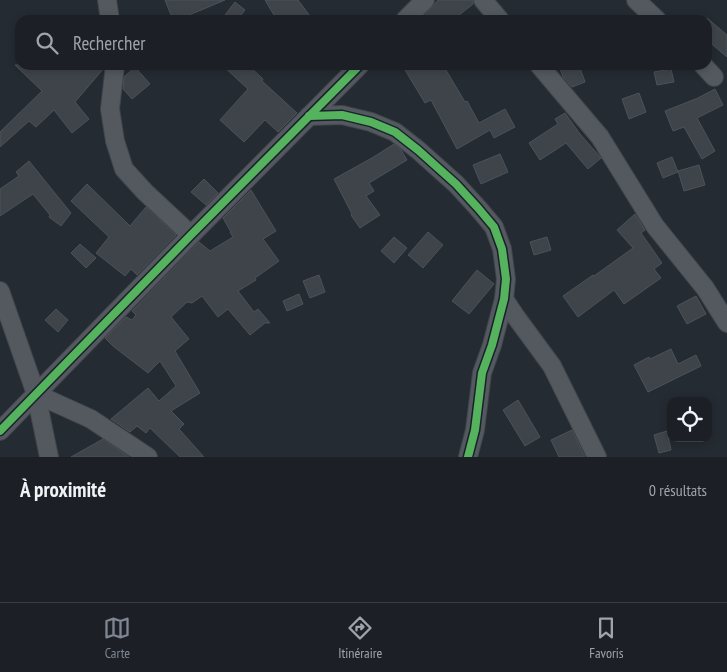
<!DOCTYPE html>
<html lang="fr">
<meta charset="utf-8">
<style>
:root{--surface:#1c2026;--page:#292d32;--text:#f1f3f6;--muted:#a0a3a7;--line:#3a3e43;--accent:#7d8692}
body{margin:0;font-family:"PT Sans Narrow",sans-serif;background:var(--page);color:var(--text)}
.controls{position:absolute;right:15px;bottom:15px;display:grid;overflow:hidden;border-radius:10px;box-shadow:0 2px 8px #0003}
.controls button{width:45px;height:45px;display:grid;place-items:center;padding:0;border:0;border-bottom:1px solid var(--line);background:var(--surface);color:var(--text);font:25px sans-serif}
.list{margin:0;padding:0;list-style:none}
h2{display:flex;justify-content:space-between;align-items:center;height:65px;margin:0;padding:0 20px;font-size:21px}
h2 small{font-size:16px;font-weight:400;color:var(--muted)}
.icon{flex:none;width:28px;height:28px;fill:none;stroke:currentColor;stroke-width:2;stroke-linecap:round;stroke-linejoin:round}
.map{position:relative;flex:none;width:727px;height:457px;overflow:hidden}
.search{position:absolute;background:var(--surface);box-shadow:0 2px 8px #0003;left:15px;right:15px;top:15px;height:55px;display:flex;align-items:center;gap:12px;box-sizing:border-box;padding:0 18px;border-radius:15px;color:var(--muted);font-size:19px}
.sheet{height:145px;background:var(--surface)}
nav{display:flex;justify-content:space-around;align-items:center;box-sizing:border-box;height:70px;border-top:1px solid var(--line);background:var(--surface);font-size:14px;color:var(--muted)}
nav a{display:grid;justify-items:center;gap:2px}
nav .on{color:var(--accent)}
.map>svg:first-child{display:block}
</style>
<div class="map">
<svg width="727" height="457" viewBox="0 0 727 457">
<rect width="100%" height="100%" fill="#252b32"/>
<g fill="#3f444b" stroke="#4c525a">
<path d="M 165,0 L 225,0 L 177,20 L 173,20 Z"/>
<path d="M 265,0 L 298,0 L 313,20 L 277,20 Z"/>
<path d="M 438,0 L 473,0 L 473,4 L 453,20 L 428,20 L 424,16 Z"/>
<path d="M 235,2 L 245,10 L 237,20 L 230,20 L 225,15 Z"/>
<path d="M 707,18 L 727,35 L 727,57 L 707,40 Z"/>
<path d="M 15,65 L 104,65 L 104,68 L 75,102 L 89,119 L 72,133 L 54,110 L 36,127 L 29,121 L 0,147 L 0,132 L 42,91 Z"/>
<path d="M 222,65 L 248,65 L 263,79 L 262,81 L 297,113 L 278,132 L 265,120 L 244,142 L 220,120 L 248,89 Z"/>
<path d="M 402,65 L 443,65 L 465,102 L 467,101 L 479,123 L 505,109 L 515,127 L 494,138 L 490,130 L 457,149 L 431,100 L 425,103 Z"/>
<path d="M 559,65 L 579,65 L 585,82 L 572,87 L 563,77 Z"/>
<path d="M 135,67 L 150,84 L 132,99 L 123,89 L 124,77 Z"/>
<path d="M 671,69 L 674,82 L 657,85 L 654,72 Z"/>
<path d="M 715,89 L 723,105 L 697,118 L 715,151 L 702,159 L 684,127 L 673,131 L 665,111 L 698,98 Z"/>
<path d="M 639,93 L 646,112 L 629,119 L 622,99 Z"/>
<path d="M 565,113 L 580,134 L 601,158 L 588,169 L 566,143 L 540,160 L 529,143 L 558,124 L 555,119 Z"/>
<path d="M 394,144 L 401,150 L 407,160 L 369,183 L 374,191 L 366,196 L 380,215 L 360,228 L 351,215 L 352,214 L 334,179 L 372,158 Z"/>
<path d="M 500,154 L 508,172 L 481,184 L 473,165 Z"/>
<path d="M 672,157 L 678,172 L 663,178 L 657,163 Z"/>
<path d="M 29,161 L 71,213 L 61,226 L 49,217 L 50,215 L 33,194 L 0,216 L 0,189 L 19,176 L 16,172 Z"/>
<path d="M 699,165 L 705,185 L 684,191 L 678,171 Z"/>
<path d="M 204,179 L 218,193 L 206,205 L 191,192 Z"/>
<path d="M 87,184 L 130,226 L 146,207 L 176,235 L 137,275 L 131,269 L 125,276 L 96,253 L 109,237 L 71,201 Z"/>
<path d="M 251,190 L 276,231 L 263,239 L 279,261 L 255,278 L 256,280 L 238,291 L 254,312 L 258,309 L 270,323 L 265,323 L 250,335 L 228,309 L 218,317 L 202,296 L 192,303 L 187,302 L 171,317 L 189,339 L 175,351 L 200,393 L 171,411 L 184,424 L 179,429 L 204,457 L 180,457 L 150,428 L 146,433 L 137,426 L 130,432 L 111,419 L 148,388 L 159,401 L 176,386 L 160,361 L 148,373 L 113,346 L 105,338 L 126,317 L 132,320 L 136,315 L 132,311 L 199,242 L 210,251 L 233,237 L 230,232 L 231,232 L 223,218 Z"/>
<path d="M 635,214 L 645,230 L 641,233 L 662,263 L 654,269 L 661,278 L 624,304 L 614,290 L 578,317 L 563,296 L 593,275 L 594,276 L 633,248 L 617,230 Z"/>
<path d="M 428,232 L 443,245 L 423,268 L 408,255 Z"/>
<path d="M 394,237 L 407,248 L 394,263 L 381,251 Z"/>
<path d="M 547,237 L 551,250 L 534,255 L 530,242 Z"/>
<path d="M 80,244 L 96,258 L 86,268 L 71,253 Z"/>
<path d="M 477,270 L 494,284 L 469,314 L 452,301 Z"/>
<path d="M 319,275 L 325,292 L 310,298 L 303,281 Z"/>
<path d="M 299,294 L 303,304 L 287,311 L 283,301 Z"/>
<path d="M 696,296 L 706,314 L 687,324 L 677,306 Z"/>
<path d="M 56,309 L 68,320 L 58,332 L 45,320 Z"/>
<path d="M 671,349 L 678,364 L 696,355 L 701,366 L 648,392 L 634,365 L 649,357 L 650,359 Z"/>
<path d="M 518,400 L 540,437 L 525,446 L 503,410 Z"/>
<path d="M 572,430 L 585,457 L 559,457 L 551,440 Z"/>
<path d="M 667,431 L 671,450 L 659,453 L 654,435 Z"/>
<path d="M 103,439 L 129,457 L 71,457 Z"/>
</g>
<g fill="none" stroke-linecap="round" stroke-linejoin="round">
<defs>
<g id="minor">
<path d="M 107,0 L 110,20"/>
<path d="M 483,0 L 500,20"/>
<path d="M 636,0 L 657,20"/>
<path d="M 405,20 L 425,0"/>
<path d="M 115,65 L 110,109 L 115,141 L 124,169 L 145,192 L 191,235"/>
<path d="M 539,65 L 600,137 L 655,226 L 705,288 L 727,323"/>
<path d="M 703,65 L 714,77"/>
<path d="M 309,116 L 342,115 L 371,122 L 395,132 L 418,150 L 456,184 L 478,208 L 494,227 L 502,249 L 506,279 L 504,299 L 492,345 L 482,373 L 475,430 L 468,457"/>
<path d="M 0,291 L 36,394 L 49,457"/>
<path d="M 504,299 L 516,317 L 552,366 L 597,457"/>
<path d="M 36,394 L 91,419 L 148,457"/>
<path d="M 0,431 L 191,235 L 360,65"/>
</g>
</defs>
<use href="#minor" stroke="#41464b" stroke-width="20"/>
<use href="#minor" stroke="#545960" stroke-width="18"/>
<defs>
<g id="cycleway">
<path d="M 309,116 L 342,115 L 371,122 L 395,132 L 418,150 L 456,184 L 478,208 L 494,227 L 502,249 L 506,279 L 504,299 L 492,345 L 482,373 L 475,430 L 468,457"/>
<path d="M 0,431 L 191,235 L 360,65"/>
</g>
</defs>
<use href="#cycleway" stroke="#19212c" stroke-width="11"/>
<use href="#cycleway" stroke="#56b35d" stroke-width="8"/>
</g>
</svg>
<div class="controls">
<button><svg class="icon" aria-label="locate" viewBox="0 0 24 24"><circle cx="12" cy="12" r="6"/><path d="M12 2v4M12 18v4M2 12h4M18 12h4"/></svg></button>
</div>
<div class="search"><svg class="icon" aria-label="search" viewBox="0 0 24 24"><circle cx="10" cy="10" r="6"/><path d="M15 15l6 6"/></svg>Rechercher</div>
</div>
<section class="sheet">
<h2>À proximité<small>0 résultats</small></h2>
<ul class="list">
</ul>
</section>
<nav>
<a class="on"><svg class="icon" aria-label="map" viewBox="0 0 24 24"><path d="M3 6l6-2 6 2 6-2v14l-6 2-6-2-6 2zM9 4v14M15 6v14"/></svg>Carte</a>
<a><svg class="icon" aria-label="directions" viewBox="0 0 24 24"><path d="M12 3l9 9-9 9-9-9zM9 14v-3h6M13 9l2 2-2 2"/></svg>Itinéraire</a>
<a><svg class="icon" aria-label="saved" viewBox="0 0 24 24"><path d="M7 4h10v16l-5-4-5 4z"/></svg>Favoris</a>
</nav>
